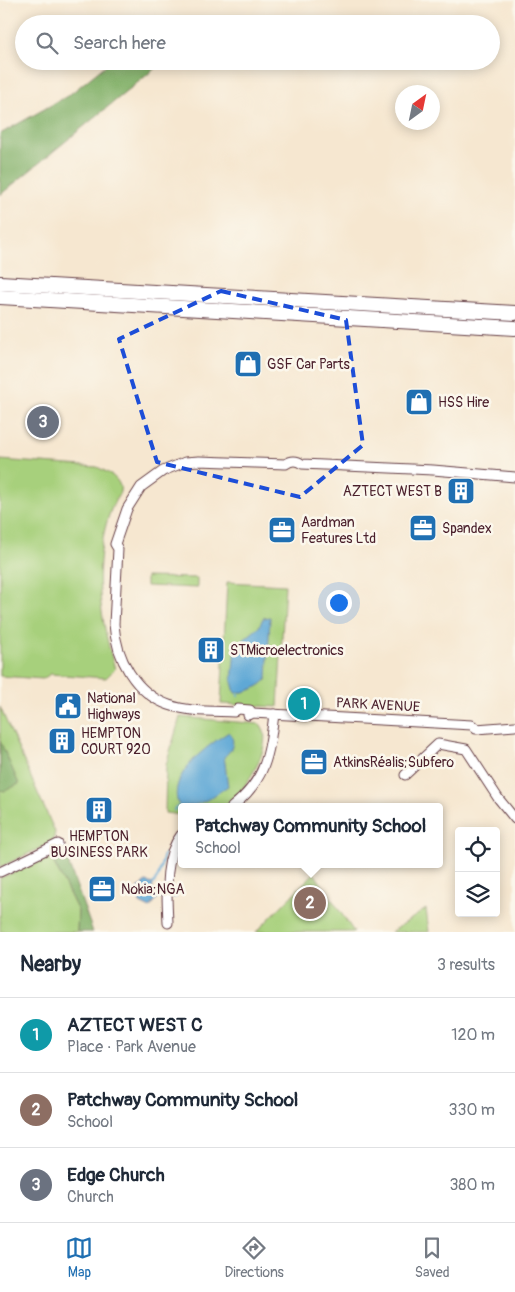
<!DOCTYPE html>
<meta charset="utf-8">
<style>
:root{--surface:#fff;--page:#f6f6f7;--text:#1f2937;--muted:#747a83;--line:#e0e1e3;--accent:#1f6fb2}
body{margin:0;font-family:Pangolin,sans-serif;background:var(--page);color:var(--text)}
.controls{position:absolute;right:15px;bottom:15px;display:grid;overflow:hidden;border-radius:5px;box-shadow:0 2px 12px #0003}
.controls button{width:45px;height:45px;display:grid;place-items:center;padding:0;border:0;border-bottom:1px solid var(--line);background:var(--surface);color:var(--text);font:25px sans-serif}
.compass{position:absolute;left:395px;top:85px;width:45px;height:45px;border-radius:50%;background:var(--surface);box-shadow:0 2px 12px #0003;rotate:33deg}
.you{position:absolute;left:338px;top:602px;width:18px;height:18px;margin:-12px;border:4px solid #fff;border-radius:50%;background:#1a73e8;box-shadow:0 0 0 8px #1a73e833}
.badge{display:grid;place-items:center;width:32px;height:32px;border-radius:50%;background:var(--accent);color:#fff;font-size:16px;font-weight:700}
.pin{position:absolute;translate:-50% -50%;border:2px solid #fff;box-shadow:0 1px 5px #0006}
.popup{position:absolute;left:178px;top:803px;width:265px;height:65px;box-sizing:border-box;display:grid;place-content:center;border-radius:5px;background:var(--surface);filter:drop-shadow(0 1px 4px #0005);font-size:16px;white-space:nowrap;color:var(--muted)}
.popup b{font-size:19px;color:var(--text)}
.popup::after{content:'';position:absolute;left:50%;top:100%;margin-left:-10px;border:10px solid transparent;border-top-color:var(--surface)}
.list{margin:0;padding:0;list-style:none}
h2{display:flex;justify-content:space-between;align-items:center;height:65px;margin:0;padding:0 20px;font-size:21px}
h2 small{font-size:16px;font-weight:400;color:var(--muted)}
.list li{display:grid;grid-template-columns:32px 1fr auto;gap:15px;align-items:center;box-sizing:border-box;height:75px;padding:0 20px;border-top:1px solid var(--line)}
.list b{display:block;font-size:19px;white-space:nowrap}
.list p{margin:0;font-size:16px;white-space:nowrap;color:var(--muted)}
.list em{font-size:16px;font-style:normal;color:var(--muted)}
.icon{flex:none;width:28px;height:28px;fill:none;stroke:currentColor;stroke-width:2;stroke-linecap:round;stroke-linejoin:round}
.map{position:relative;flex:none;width:515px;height:932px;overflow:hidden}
.search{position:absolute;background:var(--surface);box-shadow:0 2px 12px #0003;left:15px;right:15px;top:15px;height:55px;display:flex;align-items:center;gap:12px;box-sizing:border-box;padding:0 18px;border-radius:28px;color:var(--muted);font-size:19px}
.sheet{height:290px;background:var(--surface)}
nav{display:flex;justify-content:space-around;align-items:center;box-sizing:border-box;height:70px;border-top:1px solid var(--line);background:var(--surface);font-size:14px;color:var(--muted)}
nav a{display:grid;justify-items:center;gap:2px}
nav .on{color:var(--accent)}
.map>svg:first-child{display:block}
</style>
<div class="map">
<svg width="515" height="932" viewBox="0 0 515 932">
<rect width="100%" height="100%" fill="#fbf7ec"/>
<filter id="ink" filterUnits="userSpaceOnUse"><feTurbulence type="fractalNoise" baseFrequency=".02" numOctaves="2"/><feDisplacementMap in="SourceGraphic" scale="10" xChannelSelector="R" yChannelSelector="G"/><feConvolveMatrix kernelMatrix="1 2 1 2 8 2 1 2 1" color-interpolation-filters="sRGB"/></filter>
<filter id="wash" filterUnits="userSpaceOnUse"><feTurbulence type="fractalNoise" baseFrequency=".0096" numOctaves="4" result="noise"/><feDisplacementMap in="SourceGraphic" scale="20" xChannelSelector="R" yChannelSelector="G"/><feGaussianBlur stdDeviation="1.12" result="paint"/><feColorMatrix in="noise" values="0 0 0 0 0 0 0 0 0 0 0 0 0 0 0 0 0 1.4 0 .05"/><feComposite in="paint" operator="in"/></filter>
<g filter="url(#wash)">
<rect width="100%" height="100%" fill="#f6e7d0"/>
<g fill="#a7d07c" stroke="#787854">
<path d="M 0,460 L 97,467 C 105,471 117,476 120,486 C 122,493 116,498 114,503 C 108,515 104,531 102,544 C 95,588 103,627 115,669 L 106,678 L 50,674 L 43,679 L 0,676 Z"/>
<path d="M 146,577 L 197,578 L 197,588 L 146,586 Z"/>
<path d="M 227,582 L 285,585 L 278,707 L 221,704 Z"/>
<path d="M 0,707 L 55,832 L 53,842 L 0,867 Z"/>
<path d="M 180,717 L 260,724 C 278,742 241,801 220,807 C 209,810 193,807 181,807 L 181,815 L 165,813 L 166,765 Z"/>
<path d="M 51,857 L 78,911 L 77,932 L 0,932 L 0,878 Z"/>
<path d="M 314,873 L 354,932 L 256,932 Z"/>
<path d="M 426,909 L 429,932 L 391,932 Z"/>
</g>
<g fill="#85b26c" stroke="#68684c">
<path d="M 111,61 L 164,61 L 0,195 L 0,134 L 69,95 Z"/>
<path d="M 0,741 L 19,784 L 5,791 L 0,790 Z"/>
<path d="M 64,851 L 93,932 L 77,932 L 78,911 L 51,857 Z"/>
</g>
<g fill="#5ea8d6" stroke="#546480">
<path d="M 270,617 L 267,679 C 261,687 245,693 235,693 L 232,682 L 235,647 L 259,627 L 263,618 Z"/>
<path d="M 229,732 C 237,742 231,751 224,757 C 226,766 226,776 228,786 C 213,796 198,809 179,806 C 165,776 208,745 229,732 Z"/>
<path d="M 146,882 L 153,884 L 152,892 L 157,898 L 150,908 L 140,903 L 138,895 L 139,887 Z"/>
</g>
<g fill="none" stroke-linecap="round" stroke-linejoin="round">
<g stroke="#5ea8d6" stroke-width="2">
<path d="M 238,696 L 238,693"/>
<path d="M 174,810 L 179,806"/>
<path d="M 153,884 L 158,877 L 164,854"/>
<path d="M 170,897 L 176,897"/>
<path d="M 157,898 L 165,898"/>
</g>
</g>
</g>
<g filter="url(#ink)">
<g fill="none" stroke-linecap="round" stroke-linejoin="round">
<defs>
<g id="minor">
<path d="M 252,713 L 250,710 L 238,709 L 234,712 C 213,711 189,712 169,705 C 135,693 116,658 114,624 L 118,549 L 115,544 L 127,509 L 141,487 L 163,471 L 185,462 L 199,461 L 286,464 C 291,460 297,460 302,464 L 433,470 L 515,477"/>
<path d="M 248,715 L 252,713 L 472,725 L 476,729 L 515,726"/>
<path d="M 405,775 L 438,744 L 466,749 L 498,798 L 515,819"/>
<path d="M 232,807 C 266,780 269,755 274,714"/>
<path d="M 0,872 L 58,844"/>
<path d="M 168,923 C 167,896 163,858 181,835"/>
</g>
<g id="highway">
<path d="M 0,283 L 515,313"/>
<path d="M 0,297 L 515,328"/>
</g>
</defs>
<use href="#minor" stroke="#643d44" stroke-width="11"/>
<use href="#highway" stroke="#643d44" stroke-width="16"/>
<use href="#minor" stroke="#fff" stroke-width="9"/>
<use href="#highway" stroke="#fff" stroke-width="14"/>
</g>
</g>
<path fill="none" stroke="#1d4ed8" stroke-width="4" stroke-dasharray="10 6" stroke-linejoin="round" d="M 221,291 L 346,320 L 363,445 L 300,497 L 157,462 L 119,339 Z"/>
<defs>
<symbol id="shop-square" viewBox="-11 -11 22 22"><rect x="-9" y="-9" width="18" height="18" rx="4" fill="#1f6fb2" stroke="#fbf7ec"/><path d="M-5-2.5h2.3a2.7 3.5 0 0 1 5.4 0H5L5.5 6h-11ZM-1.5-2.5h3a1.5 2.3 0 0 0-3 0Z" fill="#fff"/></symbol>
<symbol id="building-square" viewBox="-11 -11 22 22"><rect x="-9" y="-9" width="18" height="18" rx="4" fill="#1f6fb2" stroke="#fbf7ec"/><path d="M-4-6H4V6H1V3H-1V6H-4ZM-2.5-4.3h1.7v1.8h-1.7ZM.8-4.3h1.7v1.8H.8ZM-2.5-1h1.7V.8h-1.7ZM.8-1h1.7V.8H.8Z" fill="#fff"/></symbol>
<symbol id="office-square" viewBox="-11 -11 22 22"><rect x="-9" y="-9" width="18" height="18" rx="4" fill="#1f6fb2" stroke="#fbf7ec"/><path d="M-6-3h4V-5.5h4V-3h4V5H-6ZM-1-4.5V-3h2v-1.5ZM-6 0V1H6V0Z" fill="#fff"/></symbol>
<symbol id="civic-square" viewBox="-11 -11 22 22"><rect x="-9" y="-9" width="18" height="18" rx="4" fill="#1f6fb2" stroke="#fbf7ec"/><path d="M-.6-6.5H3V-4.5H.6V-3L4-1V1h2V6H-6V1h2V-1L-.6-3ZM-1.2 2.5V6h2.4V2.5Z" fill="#fff"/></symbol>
</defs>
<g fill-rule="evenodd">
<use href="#shop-square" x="232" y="348" width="32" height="32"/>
<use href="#shop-square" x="403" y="386" width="32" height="32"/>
<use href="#building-square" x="445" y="475" width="32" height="32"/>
<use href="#office-square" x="407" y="512" width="32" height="32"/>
<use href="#office-square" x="266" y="514" width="32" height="32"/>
<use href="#building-square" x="195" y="634" width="32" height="32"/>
<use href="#civic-square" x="52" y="690" width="32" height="32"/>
<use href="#building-square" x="46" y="725" width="32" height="32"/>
<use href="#office-square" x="298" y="746" width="32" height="32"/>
<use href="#building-square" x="83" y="794" width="32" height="32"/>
<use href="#office-square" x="86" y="873" width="32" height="32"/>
</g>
<g text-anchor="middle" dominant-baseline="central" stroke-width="5" stroke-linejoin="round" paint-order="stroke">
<g font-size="14" fill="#4a1f2b" stroke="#fbf7ec" text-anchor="start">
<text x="267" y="364">GSF Car Parts</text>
<text x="438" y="402">HSS Hire</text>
<text x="442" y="491" text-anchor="end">AZTECT WEST B</text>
<text x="301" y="522">Aardman<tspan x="301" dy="16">Features Ltd</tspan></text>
<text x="442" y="528">Spandex</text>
<text x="230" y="650">STMicroelectronics</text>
<text x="87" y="698">National<tspan x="87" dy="16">Highways</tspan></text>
<text x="81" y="733">HEMPTON<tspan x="81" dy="16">COURT 920</tspan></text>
<text x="333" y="762">AtkinsRéalis;Subfero</text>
<text x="99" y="836" text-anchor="middle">HEMPTON<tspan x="99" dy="16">BUSINESS PARK</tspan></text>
<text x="121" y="889">Nokia;NGA</text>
</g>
<g font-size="14" fill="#4a1f2b" stroke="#fbf7ec">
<text transform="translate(378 705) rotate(3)">PARK AVENUE</text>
</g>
</g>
</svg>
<div class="controls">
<button><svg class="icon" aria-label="locate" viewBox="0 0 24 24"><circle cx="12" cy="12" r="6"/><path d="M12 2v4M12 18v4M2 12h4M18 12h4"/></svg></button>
<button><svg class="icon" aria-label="layers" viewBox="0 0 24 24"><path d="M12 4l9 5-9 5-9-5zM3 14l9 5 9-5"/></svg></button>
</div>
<svg class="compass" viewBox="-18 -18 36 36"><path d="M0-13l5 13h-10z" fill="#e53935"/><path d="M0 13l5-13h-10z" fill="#747a83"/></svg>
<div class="you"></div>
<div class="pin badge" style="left:304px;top:704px;background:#0f9aa8">1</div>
<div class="pin badge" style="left:310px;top:903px;background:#8d6e63">2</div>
<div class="popup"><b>Patchway Community School</b>School</div>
<div class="pin badge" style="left:43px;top:422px;background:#6b7280">3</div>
<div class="search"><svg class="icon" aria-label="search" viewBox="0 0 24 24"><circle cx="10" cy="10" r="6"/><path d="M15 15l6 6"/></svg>Search here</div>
</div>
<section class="sheet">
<h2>Nearby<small>3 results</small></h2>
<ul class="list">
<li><span class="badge" style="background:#0f9aa8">1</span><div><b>AZTECT WEST C</b><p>Place · Park Avenue</p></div><em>120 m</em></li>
<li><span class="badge" style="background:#8d6e63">2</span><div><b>Patchway Community School</b><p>School</p></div><em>330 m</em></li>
<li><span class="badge" style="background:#6b7280">3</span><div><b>Edge Church</b><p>Church</p></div><em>380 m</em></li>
</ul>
</section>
<nav>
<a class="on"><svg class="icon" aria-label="map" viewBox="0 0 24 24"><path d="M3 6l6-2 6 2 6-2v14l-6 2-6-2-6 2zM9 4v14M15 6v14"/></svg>Map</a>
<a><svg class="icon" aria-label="directions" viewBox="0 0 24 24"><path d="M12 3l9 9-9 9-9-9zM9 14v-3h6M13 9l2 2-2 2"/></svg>Directions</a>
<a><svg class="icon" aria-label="saved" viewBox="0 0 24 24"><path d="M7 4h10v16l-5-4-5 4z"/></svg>Saved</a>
</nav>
